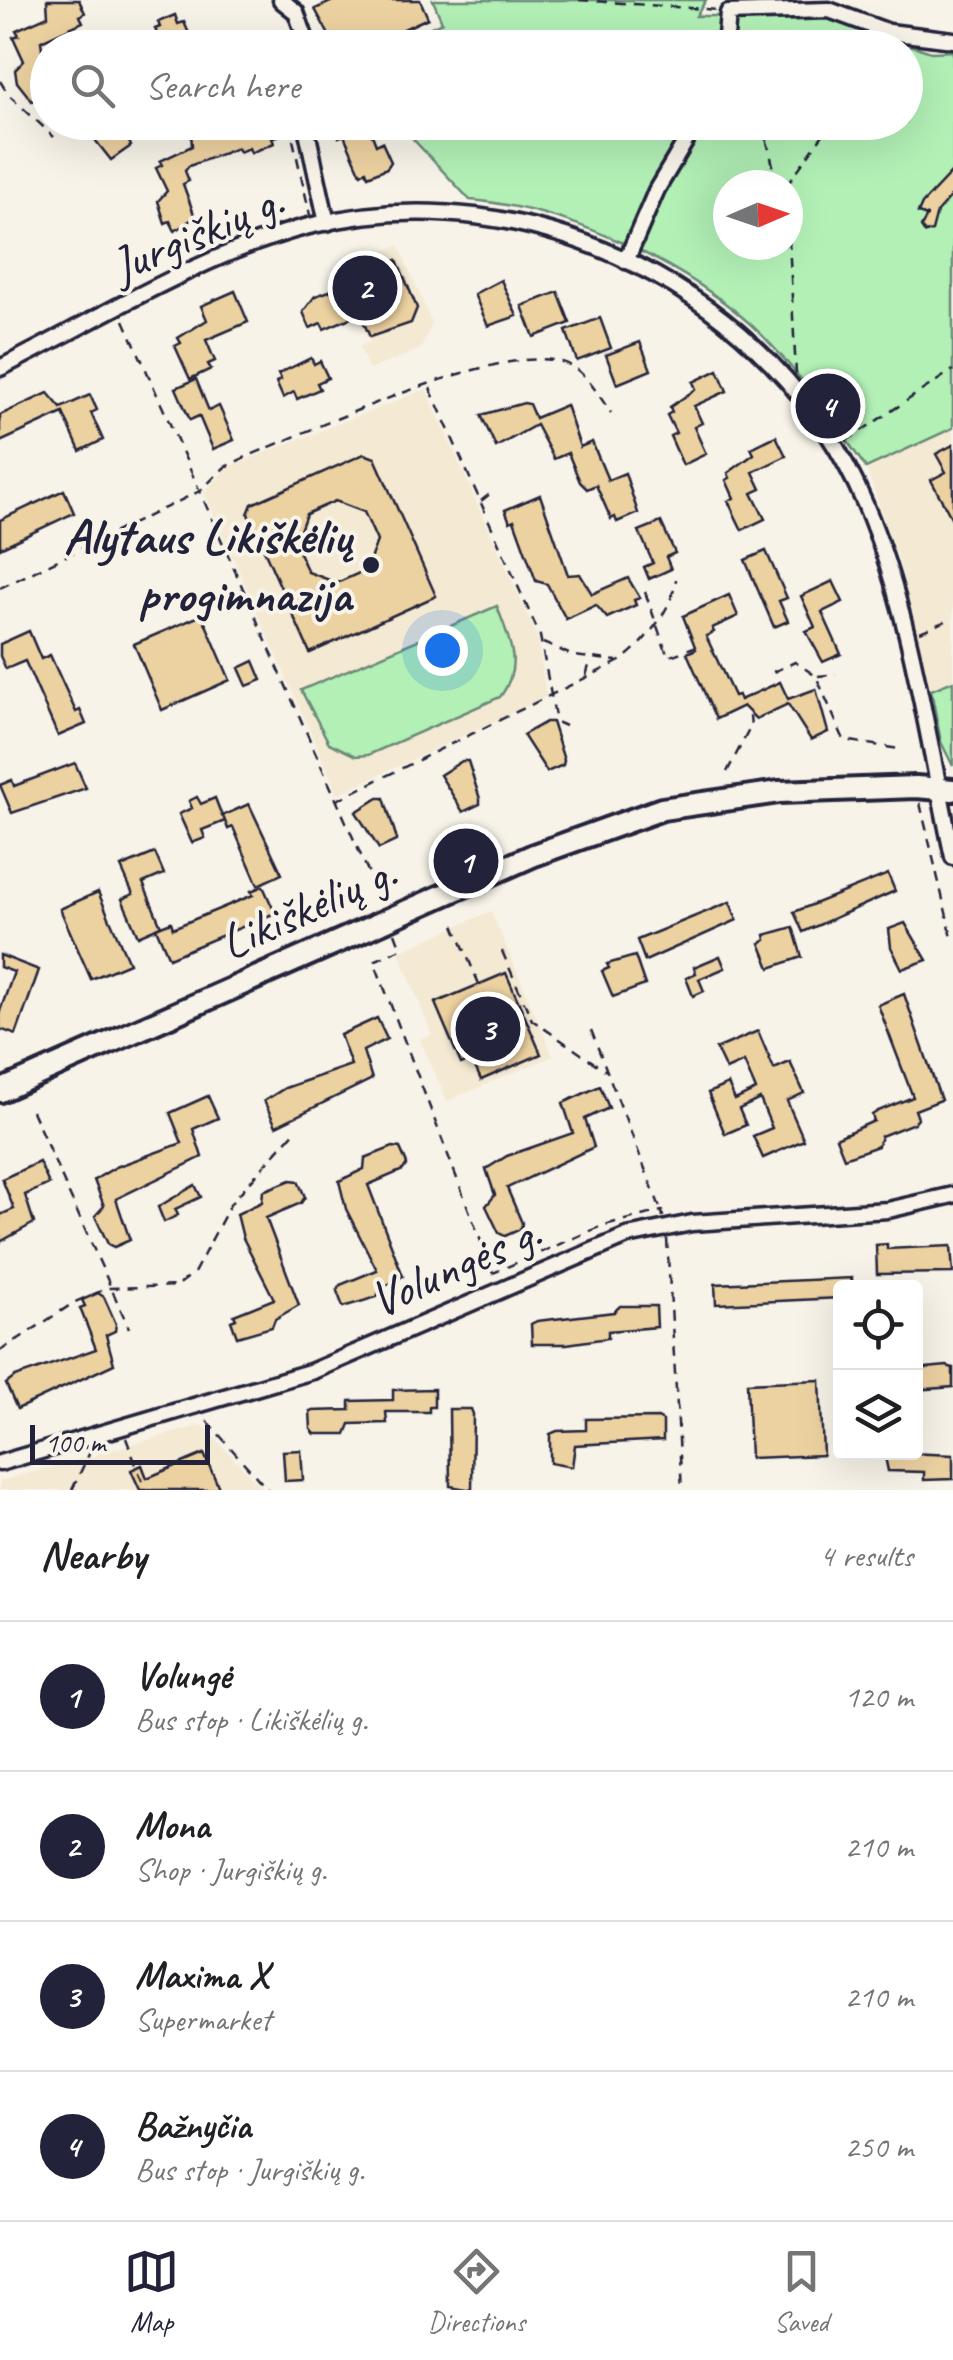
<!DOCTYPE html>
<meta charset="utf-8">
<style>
:root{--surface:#fff;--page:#f6f6f6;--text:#202124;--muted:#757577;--line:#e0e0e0;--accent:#22223b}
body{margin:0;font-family:Caveat,sans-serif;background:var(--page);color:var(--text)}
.controls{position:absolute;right:30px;bottom:30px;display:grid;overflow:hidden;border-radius:10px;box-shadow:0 10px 40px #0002}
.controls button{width:90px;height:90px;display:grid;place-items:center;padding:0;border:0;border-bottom:2px solid var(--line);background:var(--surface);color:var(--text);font:50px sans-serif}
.compass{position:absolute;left:713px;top:170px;width:90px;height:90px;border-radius:50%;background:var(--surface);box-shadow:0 10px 40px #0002;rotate:88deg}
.scale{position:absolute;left:30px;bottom:25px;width:180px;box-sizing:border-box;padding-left:10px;border:5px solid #22223b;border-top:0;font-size:28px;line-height:35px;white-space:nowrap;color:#22223b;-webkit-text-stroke:8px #f7f3e8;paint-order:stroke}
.you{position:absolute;left:442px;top:650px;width:35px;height:35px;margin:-25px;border:8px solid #fff;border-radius:50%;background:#1a73e8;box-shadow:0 0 0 15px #1a73e833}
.badge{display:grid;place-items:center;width:65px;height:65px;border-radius:50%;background:var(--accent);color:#fff;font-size:32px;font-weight:700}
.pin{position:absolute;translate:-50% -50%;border:5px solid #fff;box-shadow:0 2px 10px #0006}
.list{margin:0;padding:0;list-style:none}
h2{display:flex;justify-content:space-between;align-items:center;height:130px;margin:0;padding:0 40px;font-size:42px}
h2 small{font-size:32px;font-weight:400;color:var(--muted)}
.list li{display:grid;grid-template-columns:65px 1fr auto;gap:30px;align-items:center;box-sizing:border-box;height:150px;padding:0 40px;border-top:2px solid var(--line)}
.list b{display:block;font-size:38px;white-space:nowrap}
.list p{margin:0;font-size:32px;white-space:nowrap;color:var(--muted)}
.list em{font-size:32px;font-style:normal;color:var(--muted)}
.icon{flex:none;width:55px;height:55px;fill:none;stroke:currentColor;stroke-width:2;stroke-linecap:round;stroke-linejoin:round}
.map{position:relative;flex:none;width:953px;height:1490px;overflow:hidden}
.search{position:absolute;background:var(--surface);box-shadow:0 10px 40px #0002;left:30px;right:30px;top:30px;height:110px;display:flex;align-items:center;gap:25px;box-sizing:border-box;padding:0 35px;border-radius:55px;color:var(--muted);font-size:38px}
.sheet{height:730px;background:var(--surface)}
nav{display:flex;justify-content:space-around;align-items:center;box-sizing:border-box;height:140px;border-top:2px solid var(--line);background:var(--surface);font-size:28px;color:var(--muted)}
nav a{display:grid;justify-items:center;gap:5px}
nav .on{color:var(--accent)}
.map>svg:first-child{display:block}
</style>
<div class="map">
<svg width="953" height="1490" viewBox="0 0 953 1490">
<rect width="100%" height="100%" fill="#f7f3e8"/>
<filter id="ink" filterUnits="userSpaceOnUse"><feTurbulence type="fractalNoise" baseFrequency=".01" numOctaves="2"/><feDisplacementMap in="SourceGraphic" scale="20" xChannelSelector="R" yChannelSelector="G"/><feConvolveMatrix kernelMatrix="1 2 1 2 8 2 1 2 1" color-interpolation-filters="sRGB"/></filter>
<g filter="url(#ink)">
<g fill="#f4e9d3">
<path d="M 399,245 L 432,324 L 421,349 L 369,370 L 359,347 L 370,342 L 340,270 Z"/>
<path d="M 426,389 L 538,639 L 546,697 L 338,794 L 204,492 L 229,467 Z"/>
<path d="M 953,428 L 953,681 L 931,690 L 900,564 L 866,468 Z"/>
<path d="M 491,911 L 553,1056 L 447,1101 L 420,1039 L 432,1035 L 399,952 Z"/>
<path d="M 202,1425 L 264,1490 L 0,1490 L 0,1481 Z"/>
</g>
<g fill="#b2f0b6" stroke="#6a8978" stroke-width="2.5" fill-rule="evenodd">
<path d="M 433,0 L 706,0 L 696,16 L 822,16 L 931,52 L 953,51 L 953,428 L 866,468 C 835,423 802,376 763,336 C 691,265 570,209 470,200 L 398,123 L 906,122 L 906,48 L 386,48 L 442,22 ZM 728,185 L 788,185 L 788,245 L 728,245 Z"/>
<path d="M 497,606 C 509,640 524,665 500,697 L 368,755 L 356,756 L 329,743 L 301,690 Z"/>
<path d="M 953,681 L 953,766 L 941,742 L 931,690 Z"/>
</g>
<g fill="#edd2a1" stroke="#22223b" stroke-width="2.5" fill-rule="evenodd">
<path d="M 47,0 L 79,0 L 85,13 L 80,16 L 83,22 L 41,41 L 48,94 L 32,101 L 17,82 L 15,70 L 24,61 L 13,37 L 19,35 L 16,30 L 48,16 Z"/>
<path d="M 335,0 L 420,0 L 428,18 L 362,48 L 336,48 L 315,9 Z"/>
<path d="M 175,15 L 178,24 L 184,22 L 194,45 L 167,48 L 160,40 L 155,29 L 160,27 L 158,22 Z"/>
<path d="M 97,122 L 140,122 L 124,130 L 131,146 L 111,160 L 96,141 Z"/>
<path d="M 255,122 L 278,122 L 282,134 L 272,138 L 274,143 L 251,153 L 249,148 L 239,152 L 237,148 L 189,166 L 185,171 L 189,181 L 183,184 L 195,217 L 175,231 L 170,221 L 165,223 L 158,201 L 167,191 L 156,168 L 162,165 L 160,161 L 192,146 L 191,133 L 202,128 L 213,124 L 224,132 Z"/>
<path d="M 337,122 L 367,122 L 376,145 L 382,142 L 391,162 L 387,168 L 368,176 L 366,171 L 361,174 L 344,135 L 339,137 Z"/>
<path d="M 953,171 L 953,194 L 937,212 L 932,231 L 925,233 L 921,227 L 927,216 L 918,213 L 922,204 Z"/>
<path d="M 397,260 L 417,308 L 411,323 L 370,337 L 360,314 L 324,329 L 321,323 L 310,328 L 303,312 L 315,296 L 338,288 L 340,293 L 369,281 L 366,273 Z"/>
<path d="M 501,280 L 517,316 L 488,326 L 474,294 Z"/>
<path d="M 235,291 L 248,322 L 206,340 L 215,361 L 208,364 L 211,369 L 190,379 L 175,346 L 181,343 L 178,338 L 207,320 L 201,306 Z"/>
<path d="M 558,292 L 570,323 L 534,337 L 522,306 Z"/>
<path d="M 600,318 L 611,348 L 577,361 L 566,331 Z"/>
<path d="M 640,342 L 651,370 L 617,384 L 606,355 Z"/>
<path d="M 311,358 L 314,364 L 320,361 L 328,378 L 317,383 L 320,389 L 297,399 L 294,392 L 283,398 L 276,382 L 281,380 L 278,374 Z"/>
<path d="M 718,370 L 727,391 L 694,406 L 702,423 L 694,427 L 706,454 L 683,465 L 670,436 L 676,433 L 667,415 L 672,412 L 670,407 L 696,389 L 693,382 Z"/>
<path d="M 196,379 L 209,411 L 219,406 L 234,440 L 213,449 L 199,416 L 190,420 L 176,388 Z"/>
<path d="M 48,393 L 61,408 L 90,395 L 97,410 L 91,413 L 103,440 L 80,451 L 63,413 L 0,442 L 0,415 Z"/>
<path d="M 524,403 L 529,404 L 535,418 L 566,405 L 580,447 L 592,442 L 608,480 L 625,473 L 638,513 L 617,522 L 615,517 L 611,519 L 596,485 L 587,489 L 580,482 L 568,453 L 554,459 L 536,425 L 496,447 L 481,415 Z"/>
<path d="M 776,436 L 786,456 L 753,472 L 761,489 L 752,493 L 765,519 L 742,530 L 728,501 L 734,498 L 726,480 L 730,478 L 728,473 L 754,454 L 751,448 Z"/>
<path d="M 953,445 L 953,521 L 931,480 L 946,472 L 936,454 Z"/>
<path d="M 364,454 L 375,458 L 436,596 L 310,653 L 248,514 L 252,504 ZM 335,501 L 364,512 L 377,541 L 366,570 L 337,583 L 308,572 L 295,544 L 306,514 Z"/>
<path d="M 64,490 L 74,513 L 0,548 L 0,520 Z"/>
<path d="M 540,495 L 568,575 L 580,574 L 592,594 L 628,578 L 640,598 L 634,600 L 636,605 L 607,618 L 596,605 L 566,619 L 547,584 L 536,581 L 514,520 L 510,522 L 505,510 Z"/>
<path d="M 661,522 L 675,553 L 666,557 L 671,569 L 649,579 L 644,567 L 653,563 L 639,531 Z"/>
<path d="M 766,551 L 787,598 L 779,601 L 788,621 L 774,627 L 745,560 Z"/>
<path d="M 833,581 L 843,602 L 822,612 L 841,654 L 823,662 L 806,631 L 815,627 L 801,596 Z"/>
<path d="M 729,595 L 738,616 L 712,628 L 714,632 L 706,636 L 734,696 L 738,695 L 740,700 L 780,682 L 788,699 L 816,689 L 828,732 L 811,740 L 788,704 L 756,719 L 743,706 L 716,719 L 687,653 L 696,649 L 683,616 Z"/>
<path d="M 202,615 L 230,680 L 162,710 L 134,644 Z"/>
<path d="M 29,631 L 41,659 L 50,655 L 76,712 L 80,710 L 86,724 L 58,736 L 25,661 L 6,669 L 0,656 L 0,644 Z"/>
<path d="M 254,661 L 262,680 L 247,686 L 239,668 Z"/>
<path d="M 546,722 L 552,722 L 564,760 L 563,765 L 547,772 L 523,735 Z"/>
<path d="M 462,761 L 468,761 L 480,799 L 480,804 L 463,812 L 440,775 Z"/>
<path d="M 75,763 L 86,788 L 12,813 L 0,785 L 12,780 L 14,786 Z"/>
<path d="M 197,797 L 201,804 L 215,798 L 222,816 L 249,804 L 282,874 L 258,885 L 233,827 L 228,829 L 223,816 L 225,821 L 202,830 L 205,838 L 192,843 L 179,814 L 192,808 L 189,801 Z"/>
<path d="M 378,798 L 384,798 L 396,836 L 396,841 L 379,849 L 356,812 Z"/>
<path d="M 155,853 L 164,874 L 143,883 L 161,926 L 138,936 L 122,899 L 133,894 L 121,867 Z"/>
<path d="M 888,874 L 895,891 L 803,932 L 794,912 Z"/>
<path d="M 263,886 L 275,913 L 169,958 L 156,928 L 171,922 L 173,928 L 253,895 L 251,891 Z"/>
<path d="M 98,892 L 129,963 L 91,979 L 60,909 Z"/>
<path d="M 730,902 L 737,920 L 645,961 L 637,940 Z"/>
<path d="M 905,923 L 927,960 L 902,969 L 891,947 L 889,929 Z"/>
<path d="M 793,927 L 802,957 L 770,968 L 760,943 L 766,940 L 765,935 Z"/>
<path d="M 0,955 L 39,970 L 16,1035 L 0,1029 L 0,1011 L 14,972 L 0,967 Z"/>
<path d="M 635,956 L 645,985 L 613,997 L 602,971 L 609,968 L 607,964 Z"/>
<path d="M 720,956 L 725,968 L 699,979 L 704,991 L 693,996 L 686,978 L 696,973 L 694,967 Z"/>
<path d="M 506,973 L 541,1054 L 481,1080 L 472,1060 L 461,1064 L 435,1003 Z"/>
<path d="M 904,994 L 941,1100 L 915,1110 L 918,1118 L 914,1123 L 881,1136 L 878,1146 L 844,1158 L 836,1138 L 874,1121 L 872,1115 L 878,1111 L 913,1097 L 878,1005 Z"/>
<path d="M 377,1018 L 387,1039 L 363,1051 L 372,1079 L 276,1126 L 264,1101 L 285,1088 L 351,1065 L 340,1035 Z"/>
<path d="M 758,1031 L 774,1069 L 790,1062 L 804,1093 L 787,1101 L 804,1140 L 763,1158 L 753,1136 L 772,1128 L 760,1099 L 739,1109 L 746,1125 L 725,1134 L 708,1093 L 728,1084 L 735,1100 L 756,1090 L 744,1062 L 726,1070 L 716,1049 Z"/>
<path d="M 600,1086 L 609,1108 L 585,1119 L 594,1147 L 507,1188 L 522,1223 L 521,1229 L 505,1236 L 499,1233 L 486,1206 L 495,1195 L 486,1169 L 507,1156 L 573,1133 L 563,1103 Z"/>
<path d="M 208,1096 L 218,1118 L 193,1129 L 202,1157 L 116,1199 L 130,1240 L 114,1247 L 108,1244 L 95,1216 L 104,1206 L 94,1180 L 116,1167 L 182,1143 L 170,1113 Z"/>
<path d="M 393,1147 L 400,1148 L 407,1164 L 403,1170 L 368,1185 L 403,1276 L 380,1289 L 377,1297 L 343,1307 L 337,1291 L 340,1285 L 377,1270 L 346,1209 L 339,1181 L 364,1169 L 365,1158 Z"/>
<path d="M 39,1162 L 49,1184 L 25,1195 L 34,1223 L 0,1242 L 0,1215 L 14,1209 L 2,1179 Z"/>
<path d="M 291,1180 L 298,1181 L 305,1197 L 301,1203 L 266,1218 L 299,1305 L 275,1319 L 272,1327 L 237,1337 L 231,1321 L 236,1319 L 234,1315 L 274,1299 L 243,1238 L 237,1214 L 262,1202 L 263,1191 Z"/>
<path d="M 195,1185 L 201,1197 L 175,1209 L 178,1215 L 164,1222 L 158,1207 Z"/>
<path d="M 887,1244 L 887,1249 L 951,1246 L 953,1273 L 877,1274 L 876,1245 Z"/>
<path d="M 852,1278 L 852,1288 L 840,1288 L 840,1298 L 716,1304 L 715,1284 Z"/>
<path d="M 98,1293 L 104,1297 L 116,1324 L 115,1331 L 106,1335 L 114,1364 L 17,1409 L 6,1384 L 15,1377 L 96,1349 L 80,1308 L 85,1306 L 82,1300 Z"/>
<path d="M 620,1306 L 656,1306 L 657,1327 L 608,1331 L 608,1338 L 567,1344 L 532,1344 L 531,1324 L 537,1321 L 614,1312 Z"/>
<path d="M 947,1366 L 953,1368 L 953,1387 L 916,1390 L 916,1369 Z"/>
<path d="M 820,1380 L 823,1455 L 750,1458 L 747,1383 Z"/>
<path d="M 434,1389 L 434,1407 L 429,1407 L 429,1412 L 386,1412 L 387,1423 L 350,1424 L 346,1434 L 315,1434 L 311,1429 L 310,1411 L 350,1410 L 350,1401 L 393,1400 L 393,1390 Z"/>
<path d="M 449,1409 L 471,1409 L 473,1414 L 472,1490 L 450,1486 Z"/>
<path d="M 658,1418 L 663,1421 L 663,1440 L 575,1445 L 572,1467 L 550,1463 L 550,1434 L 557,1431 L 586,1430 L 586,1419 Z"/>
<path d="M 301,1450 L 303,1480 L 285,1481 L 283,1451 Z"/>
<path d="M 884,1452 L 953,1455 L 953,1479 L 924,1480 L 924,1472 L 888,1471 Z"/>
<path d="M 204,1454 L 220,1490 L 140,1490 L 131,1470 L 142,1465 L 147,1478 Z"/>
</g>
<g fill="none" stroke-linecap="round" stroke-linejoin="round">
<defs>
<g id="street">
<path d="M 281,0 L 296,12 L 309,48"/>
<path d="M 725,48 L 728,13 L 829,10 L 889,32 L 953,40"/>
<path d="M 305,122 L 327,223"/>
<path d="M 626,261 L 657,189 L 697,122"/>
<path d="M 0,368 C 96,320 206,252 309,226 C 531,170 776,294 865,504 C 911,612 928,743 953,857"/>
<path d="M 0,1463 L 313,1371 L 627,1236 L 692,1223 L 888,1210 L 953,1195"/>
</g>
<path id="secondary" d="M 0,1091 L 534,855 L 662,809 L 779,792 L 916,787 L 953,790"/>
</defs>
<use href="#street" stroke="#22223b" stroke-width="21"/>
<use href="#secondary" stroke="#22223b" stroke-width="28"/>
<g stroke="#22223b" stroke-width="2.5" stroke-dasharray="10 8" stroke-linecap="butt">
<path d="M 579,0 L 717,10"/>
<path d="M 58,48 L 86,35"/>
<path d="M 0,81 L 8,94 L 54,137"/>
<path d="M 289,122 L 310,215"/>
<path d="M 762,122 L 778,185"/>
<path d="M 787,185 L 832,122"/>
<path d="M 788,221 L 796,374"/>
<path d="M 124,320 L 382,903"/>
<path d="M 430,388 L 540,636 L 556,722 L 565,726"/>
<path d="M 846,441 L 953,370"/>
<path d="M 481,501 L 495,490"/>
<path d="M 0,588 L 200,491 L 225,467 L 248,456 C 313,430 503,340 565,363 C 585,370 599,396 611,413"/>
<path d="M 645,592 L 668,657 L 694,647"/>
<path d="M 920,632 L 953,618"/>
<path d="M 543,643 L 574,656 L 617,661"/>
<path d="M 773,672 L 795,662 L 816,676 L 844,740 L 899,749"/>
<path d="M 586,676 L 591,659"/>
<path d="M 818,676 L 836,674"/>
<path d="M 727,772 L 751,726 L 750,716"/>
<path d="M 337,800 L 620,661 C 644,644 673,609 676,579"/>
<path d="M 920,803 L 953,942"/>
<path d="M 454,925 L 479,984"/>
<path d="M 395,933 L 401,949 L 374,961 L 493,1273 L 604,1225 L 662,1211 L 663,1217"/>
<path d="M 502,951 L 532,1020 L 606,1071"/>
<path d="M 591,1030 L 661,1210"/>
<path d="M 32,1111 L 129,1328"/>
<path d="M 667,1239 L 682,1490"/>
<path d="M 0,1351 L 75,1302 L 108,1288 L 177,1286 L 194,1273 L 231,1203 L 298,1128"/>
<path d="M 207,1421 L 268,1490"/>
<path d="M 126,1438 L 144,1486"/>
<path d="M 72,1490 L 90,1452"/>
</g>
<use href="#street" stroke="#f7f3e8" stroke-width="14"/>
<use href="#secondary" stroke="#f7f3e8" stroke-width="20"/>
</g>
</g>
<circle fill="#22223b" stroke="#f7f3e8" stroke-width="4" cx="371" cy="565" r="10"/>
<g text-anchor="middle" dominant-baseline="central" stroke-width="8" stroke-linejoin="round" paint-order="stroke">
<g font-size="50" fill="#22223b" stroke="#f7f3e8">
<text transform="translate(197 233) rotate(-23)">Jurgiškių g.</text>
<text transform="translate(308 907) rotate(-24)">Likiškėlių g.</text>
<text transform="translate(455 1266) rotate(-24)">Volungės g.</text>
</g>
<g font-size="50" font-weight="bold" fill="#22223b" stroke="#f7f3e8" text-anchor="end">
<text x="351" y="536">Alytaus Likiškėlių<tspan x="351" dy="58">progimnazija</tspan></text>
</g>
</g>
</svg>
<div class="controls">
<button><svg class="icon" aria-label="locate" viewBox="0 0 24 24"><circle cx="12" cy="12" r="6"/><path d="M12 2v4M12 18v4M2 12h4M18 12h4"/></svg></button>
<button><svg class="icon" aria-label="layers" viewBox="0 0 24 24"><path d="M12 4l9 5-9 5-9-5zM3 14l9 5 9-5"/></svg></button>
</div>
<svg class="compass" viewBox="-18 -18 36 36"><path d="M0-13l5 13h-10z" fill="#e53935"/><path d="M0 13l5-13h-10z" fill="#757577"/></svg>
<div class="scale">100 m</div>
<div class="you"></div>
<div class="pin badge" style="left:466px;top:861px">1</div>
<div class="pin badge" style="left:365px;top:288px">2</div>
<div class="pin badge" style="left:488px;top:1029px">3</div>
<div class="pin badge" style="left:828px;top:406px">4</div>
<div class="search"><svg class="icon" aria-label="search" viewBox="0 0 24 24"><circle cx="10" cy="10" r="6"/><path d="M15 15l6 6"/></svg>Search here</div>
</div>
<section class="sheet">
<h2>Nearby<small>4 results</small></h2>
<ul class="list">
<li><span class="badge">1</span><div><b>Volungė</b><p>Bus stop · Likiškėlių g.</p></div><em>120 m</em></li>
<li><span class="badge">2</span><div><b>Mona</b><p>Shop · Jurgiškių g.</p></div><em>210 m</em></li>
<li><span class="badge">3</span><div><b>Maxima X</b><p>Supermarket</p></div><em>210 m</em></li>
<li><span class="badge">4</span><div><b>Bažnyčia</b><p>Bus stop · Jurgiškių g.</p></div><em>250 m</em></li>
</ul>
</section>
<nav>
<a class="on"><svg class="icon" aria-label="map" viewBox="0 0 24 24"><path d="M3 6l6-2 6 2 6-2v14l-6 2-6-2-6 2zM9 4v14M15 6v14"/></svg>Map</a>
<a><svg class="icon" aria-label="directions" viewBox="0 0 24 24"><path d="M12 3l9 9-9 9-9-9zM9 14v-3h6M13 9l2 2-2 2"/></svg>Directions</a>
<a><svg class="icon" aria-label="saved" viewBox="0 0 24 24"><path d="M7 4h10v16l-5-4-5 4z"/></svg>Saved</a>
</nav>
